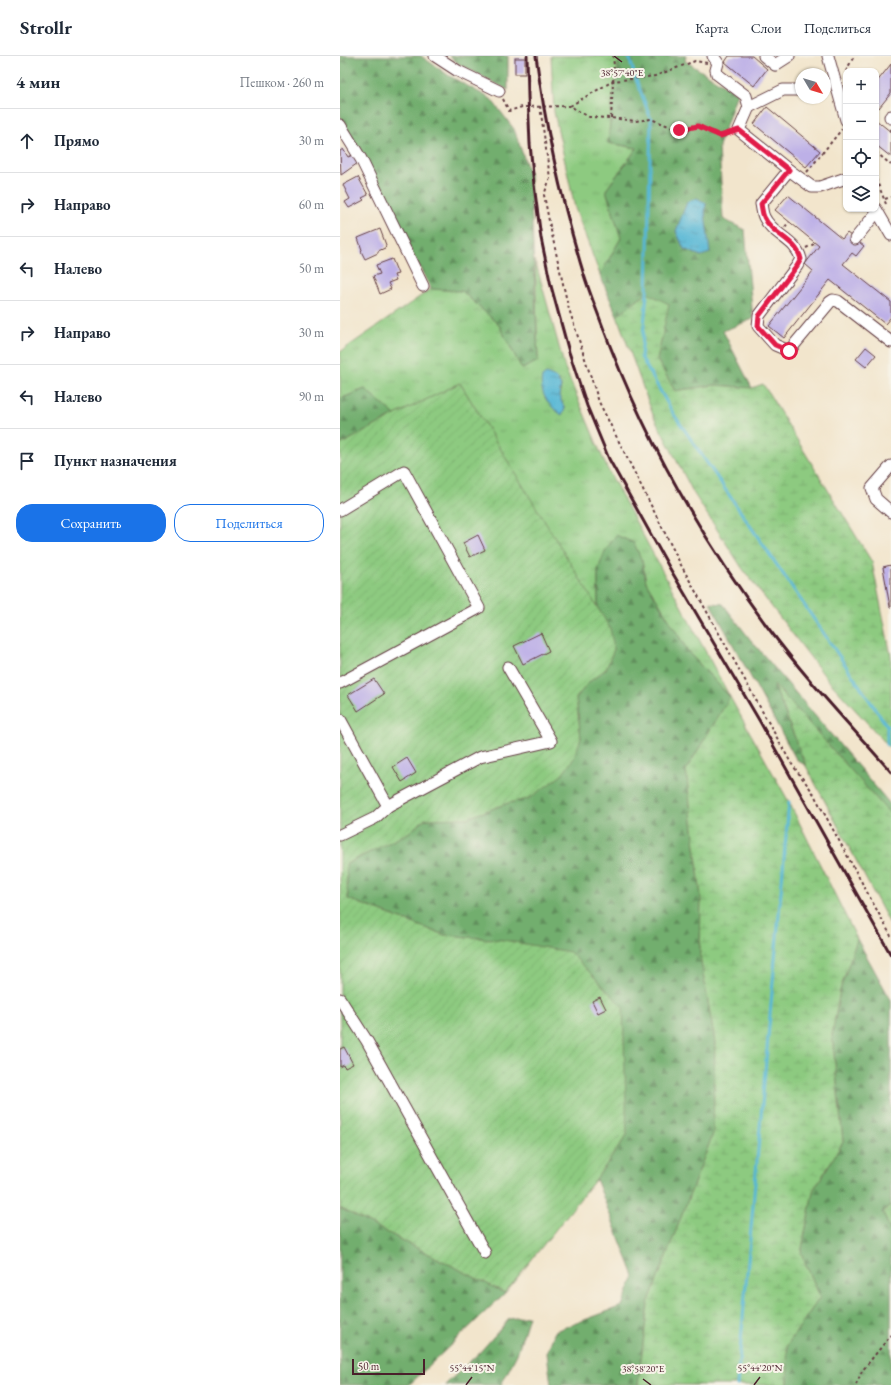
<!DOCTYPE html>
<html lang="ru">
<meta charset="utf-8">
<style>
:root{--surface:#fff;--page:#f2f2f3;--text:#1f2937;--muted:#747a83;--line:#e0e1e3;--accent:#1a73e8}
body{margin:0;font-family:"EB Garamond",serif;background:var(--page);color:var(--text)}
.controls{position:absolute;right:12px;top:12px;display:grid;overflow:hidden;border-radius:8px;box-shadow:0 1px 3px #0004}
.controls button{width:36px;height:36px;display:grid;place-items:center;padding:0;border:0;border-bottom:1px solid var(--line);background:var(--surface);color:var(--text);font:20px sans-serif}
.compass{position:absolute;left:455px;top:12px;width:36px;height:36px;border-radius:50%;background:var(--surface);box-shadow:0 1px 3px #0004;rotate:128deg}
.scale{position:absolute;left:12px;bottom:10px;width:73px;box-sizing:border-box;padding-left:4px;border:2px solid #4a1f2b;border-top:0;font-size:11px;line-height:14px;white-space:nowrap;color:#4a1f2b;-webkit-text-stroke:3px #f7f3e8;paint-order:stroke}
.stop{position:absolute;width:12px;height:12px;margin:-9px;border:3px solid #e11d48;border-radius:50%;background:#fff}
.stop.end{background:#e11d48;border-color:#fff;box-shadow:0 1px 4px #0008}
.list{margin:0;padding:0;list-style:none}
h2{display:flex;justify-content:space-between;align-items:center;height:52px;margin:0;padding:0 16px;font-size:17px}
h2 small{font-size:13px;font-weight:400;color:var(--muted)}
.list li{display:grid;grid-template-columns:26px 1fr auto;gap:12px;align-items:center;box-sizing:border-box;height:64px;padding:0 16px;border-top:1px solid var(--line)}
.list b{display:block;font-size:15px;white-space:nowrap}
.list em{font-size:13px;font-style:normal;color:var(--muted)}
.actions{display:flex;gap:8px;padding:12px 16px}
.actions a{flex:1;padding:9px 0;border:1px solid var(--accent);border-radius:16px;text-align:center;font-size:14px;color:var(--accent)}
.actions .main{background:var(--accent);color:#fff}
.icon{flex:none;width:22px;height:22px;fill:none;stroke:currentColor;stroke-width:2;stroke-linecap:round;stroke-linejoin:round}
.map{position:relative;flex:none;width:551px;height:1329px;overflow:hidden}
header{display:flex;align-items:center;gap:24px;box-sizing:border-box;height:56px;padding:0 20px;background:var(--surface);border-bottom:1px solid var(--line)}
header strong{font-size:19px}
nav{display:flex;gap:22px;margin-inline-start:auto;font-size:14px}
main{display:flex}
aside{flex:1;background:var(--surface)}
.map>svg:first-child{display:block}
</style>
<header>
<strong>Strollr</strong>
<nav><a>Карта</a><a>Слои</a><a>Поделиться</a></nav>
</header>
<main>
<aside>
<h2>4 мин<small>Пешком · 260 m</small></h2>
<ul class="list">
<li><svg class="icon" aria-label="ahead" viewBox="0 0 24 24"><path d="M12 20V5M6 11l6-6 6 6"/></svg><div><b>Прямо</b></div><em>30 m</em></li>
<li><svg class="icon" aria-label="right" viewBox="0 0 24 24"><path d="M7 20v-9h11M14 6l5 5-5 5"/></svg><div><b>Направо</b></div><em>60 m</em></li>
<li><svg class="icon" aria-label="left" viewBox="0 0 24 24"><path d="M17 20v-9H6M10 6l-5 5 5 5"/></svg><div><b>Налево</b></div><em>50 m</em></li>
<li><svg class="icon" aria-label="right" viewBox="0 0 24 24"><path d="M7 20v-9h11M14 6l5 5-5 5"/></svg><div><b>Направо</b></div><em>30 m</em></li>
<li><svg class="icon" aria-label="left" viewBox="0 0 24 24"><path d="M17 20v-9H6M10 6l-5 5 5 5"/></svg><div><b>Налево</b></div><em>90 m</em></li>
<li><svg class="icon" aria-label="arrive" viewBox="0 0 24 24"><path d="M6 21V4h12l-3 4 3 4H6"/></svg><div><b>Пункт назначения</b></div></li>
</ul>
<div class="actions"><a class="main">Сохранить</a><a>Поделиться</a></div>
</aside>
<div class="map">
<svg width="551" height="1329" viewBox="0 0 551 1329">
<defs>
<pattern id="grass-tufts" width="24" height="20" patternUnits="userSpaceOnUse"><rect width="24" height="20" fill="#8dca80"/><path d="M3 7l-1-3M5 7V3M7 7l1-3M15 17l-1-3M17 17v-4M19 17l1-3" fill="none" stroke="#7bad6f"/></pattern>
<pattern id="forest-firs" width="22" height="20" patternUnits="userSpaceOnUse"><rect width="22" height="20" fill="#72ae6e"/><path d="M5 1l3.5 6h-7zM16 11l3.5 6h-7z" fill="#608d5b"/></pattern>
<pattern id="wetland-marsh" width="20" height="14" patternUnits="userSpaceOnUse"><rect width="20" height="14" fill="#8dca80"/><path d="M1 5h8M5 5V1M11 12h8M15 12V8" fill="none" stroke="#7bad6f"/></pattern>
<pattern id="garden-furrows" width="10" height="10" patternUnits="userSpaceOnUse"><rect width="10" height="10" fill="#8dca80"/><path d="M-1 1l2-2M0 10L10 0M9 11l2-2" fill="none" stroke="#7bad6f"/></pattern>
<pattern id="water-ripples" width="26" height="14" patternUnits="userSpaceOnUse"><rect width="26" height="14" fill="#57b7d5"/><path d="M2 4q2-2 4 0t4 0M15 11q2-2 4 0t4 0" fill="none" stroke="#4a94ad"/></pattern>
</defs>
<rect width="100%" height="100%" fill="#f7f3e8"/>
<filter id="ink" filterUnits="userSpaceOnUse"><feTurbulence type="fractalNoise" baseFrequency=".025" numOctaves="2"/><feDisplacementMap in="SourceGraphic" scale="8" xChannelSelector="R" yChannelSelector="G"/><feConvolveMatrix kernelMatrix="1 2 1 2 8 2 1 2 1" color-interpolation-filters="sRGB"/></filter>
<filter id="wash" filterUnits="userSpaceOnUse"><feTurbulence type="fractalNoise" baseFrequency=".012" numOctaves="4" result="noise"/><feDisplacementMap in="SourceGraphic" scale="16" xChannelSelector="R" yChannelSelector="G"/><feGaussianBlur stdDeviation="0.9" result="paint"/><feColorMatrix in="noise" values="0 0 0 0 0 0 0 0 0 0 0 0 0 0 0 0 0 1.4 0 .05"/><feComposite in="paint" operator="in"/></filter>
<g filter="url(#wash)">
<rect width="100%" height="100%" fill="#f2e5cc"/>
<g fill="url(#grass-tufts)" stroke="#6c7456" fill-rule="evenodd">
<path d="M 211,0 L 277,0 L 279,4 L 272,47 L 268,87 L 297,92 L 266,134 L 281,182 L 260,219 L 235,152 L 214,56 Z"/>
<path d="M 195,204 L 225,312 L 267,412 L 390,641 L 349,597 L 306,526 L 302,505 L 258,514 L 258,554 L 120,327 L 55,359 L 25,333 L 0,343 L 0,296 L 91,233 L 122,235 L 159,269 L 182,313 L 198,305 ZM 216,322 L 221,330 L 219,340 L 225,353 L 205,342 Z"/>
<path d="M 551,1149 L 551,1177 L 543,1156 Z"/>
</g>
<g fill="url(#forest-firs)" stroke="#5e664c" fill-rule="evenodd">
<path d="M 0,0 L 81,0 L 108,19 L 151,43 L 174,73 L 190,119 L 198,305 L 182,313 L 159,269 L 122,235 L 91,233 L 0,59 Z"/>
<path d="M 109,0 L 168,0 L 168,34 L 119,8 Z"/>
<path d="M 277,0 L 346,0 L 345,5 L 397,37 L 379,90 L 383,163 L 405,174 L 413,263 L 383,275 L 412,332 L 375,329 L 335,335 L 317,304 L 322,281 L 307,237 L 277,260 L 260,219 L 281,182 L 266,134 L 297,92 L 268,87 L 272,47 L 279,5 ZM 366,147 L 361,200 L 344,193 L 336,175 Z"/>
<path d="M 25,333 L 55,359 L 0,389 L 0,343 Z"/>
<path d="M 276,479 L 294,487 L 302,505 L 306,526 L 349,597 L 390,641 L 346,714 L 361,840 L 360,899 L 375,986 L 373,1078 L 308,1248 L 298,1329 L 211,1329 L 207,1297 L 215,1275 L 282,1250 L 294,1220 L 256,1123 L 287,1079 L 163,884 L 104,879 L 8,843 L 6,808 L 68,777 L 85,763 L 127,762 L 168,747 L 188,743 L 241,682 L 236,642 L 249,626 L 266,613 L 270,572 L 258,554 L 258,514 L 265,495 Z"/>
<path d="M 370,547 L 383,548 L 410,583 L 551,749 L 551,759 L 434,629 L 466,710 L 456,703 Z"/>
<path d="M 517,883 L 551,944 L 551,1149 L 543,1156 L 551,1177 L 551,1329 L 448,1329 L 447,1289 L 480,1241 L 461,1197 L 473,1135 L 503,1086 L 492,979 L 500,934 Z"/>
<path d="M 0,1152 L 165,1237 L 69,1329 L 0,1329 Z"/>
<path d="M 189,1260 L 177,1298 L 161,1329 L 105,1329 L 141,1295 L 169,1263 Z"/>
</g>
<g fill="url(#wetland-marsh)" stroke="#6c7456">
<path d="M 307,237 L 329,248 L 317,304 L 335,335 L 375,329 L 412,332 L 423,328 L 532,506 L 551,600 L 551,693 L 487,623 L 402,512 L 354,438 L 313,359 L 277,260 Z"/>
<path d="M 434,628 L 551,759 L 551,870 L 466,710 Z"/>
<path d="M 390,641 L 449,746 L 517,883 L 500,934 L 492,979 L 503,1086 L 473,1135 L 461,1197 L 480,1241 L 447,1289 L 448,1329 L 298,1329 L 308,1248 L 373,1078 L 375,986 L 360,899 L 361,840 L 346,714 Z"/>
</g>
<path fill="url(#garden-furrows)" stroke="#6c7456" d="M 120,327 L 270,572 L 274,593 L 266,613 L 249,626 L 236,642 L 241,682 L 234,702 L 222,719 L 188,743 L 168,747 L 127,762 L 85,763 L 68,777 L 6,808 L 8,843 L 104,879 L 163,884 L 230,896 L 283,951 L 287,1079 L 256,1123 L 165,1237 L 0,1152 L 0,389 L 55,359 Z"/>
<g fill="url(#water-ripples)" stroke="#506b80">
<path d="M 357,142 L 366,147 L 365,157 L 370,197 L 361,200 L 344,193 L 336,175 L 347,146 Z"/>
<path d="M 206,318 L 216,322 L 221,330 L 219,340 L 225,353 L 222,359 C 209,350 199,338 202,321 Z"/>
</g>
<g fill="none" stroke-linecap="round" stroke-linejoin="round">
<g stroke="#57b7d5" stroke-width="3">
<path d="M 289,0 L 295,21 L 311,63 L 307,237 L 301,301 L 333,357 L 547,670 L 547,689"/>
<path d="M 397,1329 L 449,746"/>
</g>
</g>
<g id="blocks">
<g fill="#bdb0e7">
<path d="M 389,0 L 412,0 L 427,13 L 414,30 L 385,6 Z"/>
<rect x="175" y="2" width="10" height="16"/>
<path d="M 551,8 L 551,37 L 539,52 L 536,49 L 536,27 Z"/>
<path d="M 427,51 L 480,95 L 466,111 L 414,68 Z"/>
<path d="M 536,64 L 551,76 L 551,101 L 536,89 Z"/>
<path d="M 3,93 L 8,101 L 13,99 L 18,107 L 1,119 L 0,95 Z"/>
<path d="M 18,121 L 28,139 L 22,142 L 24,144 L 9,152 L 5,146 L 10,143 L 3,129 Z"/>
<path d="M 448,139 L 502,183 L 507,177 L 524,190 L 516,200 L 512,197 L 503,208 L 551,246 L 551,261 L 545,268 L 490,224 L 444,282 L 429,270 L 473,215 L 465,208 L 479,190 L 435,154 Z"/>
<path d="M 40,173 L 46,189 L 45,192 L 38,195 L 38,197 L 25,203 L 21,195 L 22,194 L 18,182 Z"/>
<path d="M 52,203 L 58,218 L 54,219 L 56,224 L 48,227 L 51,233 L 40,238 L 33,220 L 40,218 L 36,209 Z"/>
<path d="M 526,291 L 536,299 L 526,311 L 516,303 Z"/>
<path d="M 138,479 L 145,494 L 130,501 L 123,487 Z"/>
<path d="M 551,509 L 551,551 L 550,551 L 543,511 Z"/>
<path d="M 201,577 L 209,595 L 183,608 L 174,590 Z"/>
<path d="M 34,623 L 44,638 L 18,655 L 8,639 Z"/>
<path d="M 67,702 L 76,717 L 62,726 L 53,711 Z"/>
<path d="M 260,941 L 266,953 L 258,957 L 252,945 Z"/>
<path d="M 4,991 L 13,1008 L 5,1012 L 4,1009 L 0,1011 L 0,993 Z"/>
</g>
</g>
</g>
<g filter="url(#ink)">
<use href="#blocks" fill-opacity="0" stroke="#633d43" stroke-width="1"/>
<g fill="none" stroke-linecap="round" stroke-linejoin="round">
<defs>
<g id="minor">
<path d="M 95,0 L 118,15 L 159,35"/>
<path d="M 373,0 L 378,7 L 376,14 L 377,18 L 406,40 L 409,51 L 399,74 L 449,114"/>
<path d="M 424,0 L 435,9 L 449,0"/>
<path d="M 488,0 L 506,64"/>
<path d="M 409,51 L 443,34 L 461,34"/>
<path d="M 551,60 L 550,61 L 551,62"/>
<path d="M 0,69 L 21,103 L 83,230"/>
<path d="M 506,122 L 480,131 L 472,131 L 449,114 L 421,148 C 422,152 422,157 424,161 C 432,179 456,183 461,203 L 457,210 L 419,260 L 418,270 L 435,289 L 449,295 L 490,246 L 493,244 L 498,245 L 551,286"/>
<path d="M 536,153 L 551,179"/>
<path d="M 515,183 L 537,156"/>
<path d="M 551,410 L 532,432 L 536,443 L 551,456"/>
<path d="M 0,454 L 64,415 L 139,552 L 0,627"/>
<path d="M 0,663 L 48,750 L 140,701 L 211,685 L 168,611"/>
<path d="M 0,779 L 35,762 L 48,750"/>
<path d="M 0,943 L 27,985 L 145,1197"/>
</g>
</defs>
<use href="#minor" stroke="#633d43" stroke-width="13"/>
<g stroke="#633d43" stroke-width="2" stroke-dasharray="3 3" stroke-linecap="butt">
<path d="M 506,15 L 514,0"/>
<path d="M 163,43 L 169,55 L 182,51 L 230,50 L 249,61 L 271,62 L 295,65 L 311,63 L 339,74 L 358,70 L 380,80 L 391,77"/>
<path d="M 200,50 L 210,122 L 204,139 L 210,170 L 228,250 L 259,346 L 341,509 L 451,707 L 472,735 L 551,880"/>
<path d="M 230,50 L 273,25 L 315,20 L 355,5 L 367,7"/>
<path d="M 271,62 L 274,10 L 273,0"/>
<path d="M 550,75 L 551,73"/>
<path d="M 536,96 L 551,109"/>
<path d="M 467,116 L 502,73"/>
<path d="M 536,123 L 546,148"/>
<path d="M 545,143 L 551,141"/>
<path d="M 445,171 L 449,166"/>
<path d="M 466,192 L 476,187"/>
<path d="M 516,1329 L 522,1315 L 551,1279"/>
</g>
<use href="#minor" stroke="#fff" stroke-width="11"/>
<g stroke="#4a1f2b" stroke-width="3">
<path d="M 187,0 L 188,40 L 190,88 L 194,129 L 201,182 L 211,230 L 229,296 L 247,350 L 269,403 L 329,511 L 419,664 L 551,899"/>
<path d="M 196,0 C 206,75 222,147 244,219 C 249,235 255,250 261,266 C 301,376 359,479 429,573 C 466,623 510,669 551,716"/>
</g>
</g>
</g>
<g fill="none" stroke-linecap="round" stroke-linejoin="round" filter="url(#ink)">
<path stroke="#e11d48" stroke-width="5" d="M 339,74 L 358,70 L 380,80 L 399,74 L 449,114 L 421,148 C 422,152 422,157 424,161 C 432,179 456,183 461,203 L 457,210 L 419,260 L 418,270 L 435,289 L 449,295"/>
</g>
<path fill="none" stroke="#4a1f2b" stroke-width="1.5" d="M 274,0 L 282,6M 303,1323 L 311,1329M 126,1329 L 132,1321M 414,1329 L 420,1321"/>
<g font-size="10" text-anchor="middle" fill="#4a1f2b" stroke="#f7f3e8" stroke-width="4" stroke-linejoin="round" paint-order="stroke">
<text x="282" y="20">38°57'40"E</text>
<text x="132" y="1315">55°44'15"N</text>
<text x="420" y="1315">55°44'20"N</text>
<text x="303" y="1316">38°58'20"E</text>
</g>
</svg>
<div class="controls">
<button>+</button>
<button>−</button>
<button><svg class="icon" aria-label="locate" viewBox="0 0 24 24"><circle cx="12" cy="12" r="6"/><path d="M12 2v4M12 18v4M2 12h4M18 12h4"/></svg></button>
<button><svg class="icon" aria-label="layers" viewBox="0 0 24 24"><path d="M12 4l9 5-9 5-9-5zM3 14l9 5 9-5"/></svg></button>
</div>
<svg class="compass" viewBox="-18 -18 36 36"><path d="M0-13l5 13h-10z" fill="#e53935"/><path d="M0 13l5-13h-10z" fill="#747a83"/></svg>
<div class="scale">50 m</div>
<div class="stop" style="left:449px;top:295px"></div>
<div class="stop end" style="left:339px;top:74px"></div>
</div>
</main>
